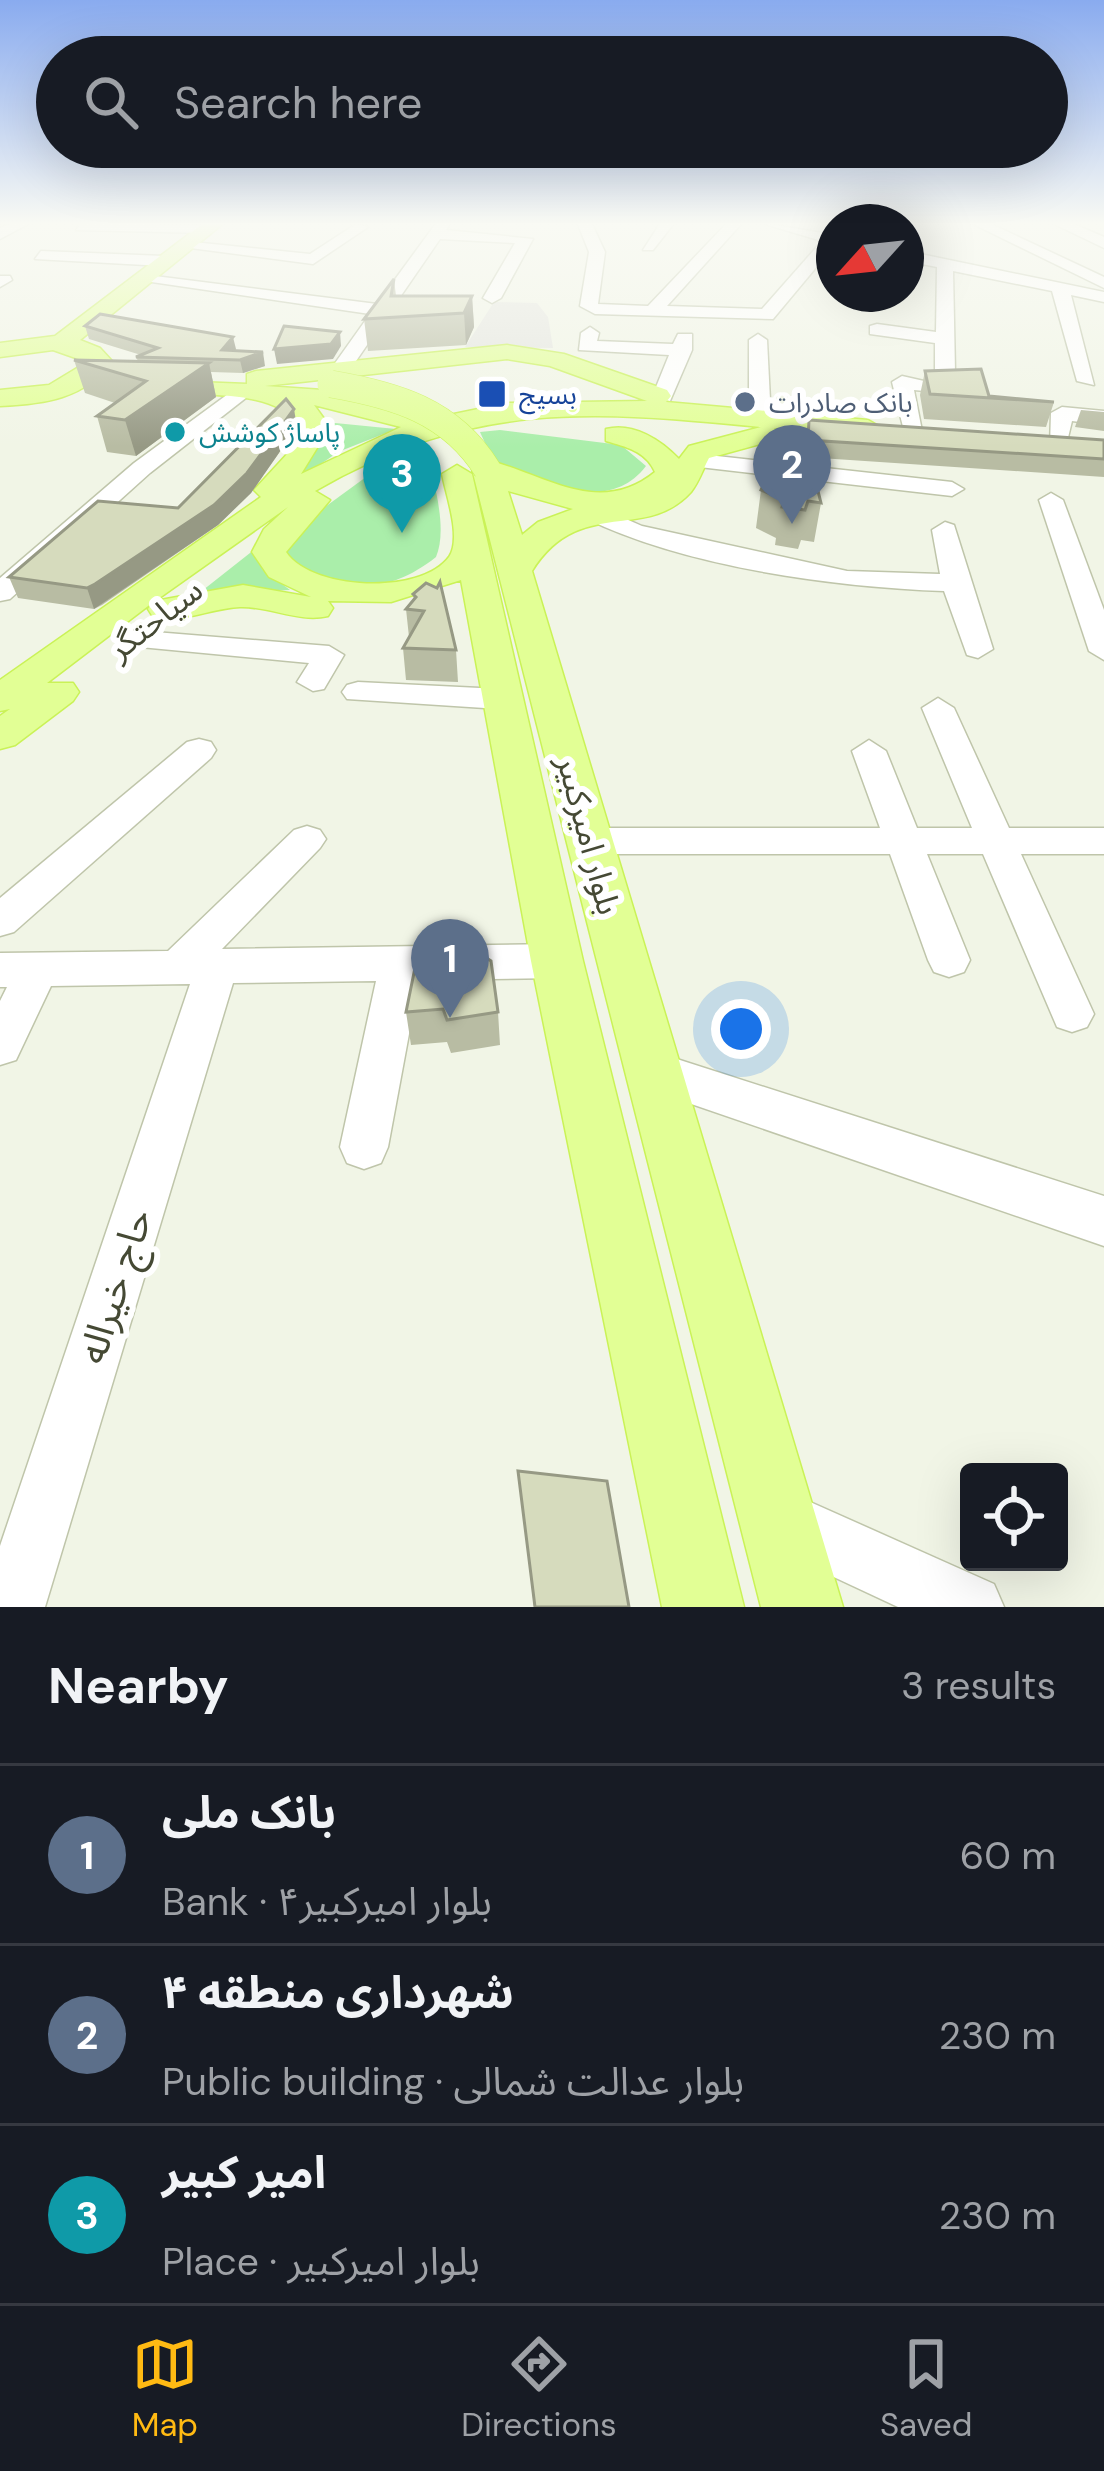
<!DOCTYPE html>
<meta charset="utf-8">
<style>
:root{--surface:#171b24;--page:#242831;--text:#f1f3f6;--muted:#9ea1a6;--line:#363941;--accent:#ffba13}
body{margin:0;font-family:"DM Sans","Noto Sans Arabic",sans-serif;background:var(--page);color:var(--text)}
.controls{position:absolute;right:36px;bottom:36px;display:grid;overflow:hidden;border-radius:12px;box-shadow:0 12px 48px #0002}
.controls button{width:108px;height:108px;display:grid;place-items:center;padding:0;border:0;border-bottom:3px solid var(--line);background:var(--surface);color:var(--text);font:60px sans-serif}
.compass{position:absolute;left:816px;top:204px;width:108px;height:108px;border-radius:50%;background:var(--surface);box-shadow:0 12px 48px #0002;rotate:243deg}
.you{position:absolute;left:741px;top:1029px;width:42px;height:42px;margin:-30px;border:9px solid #fff;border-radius:50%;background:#1a73e8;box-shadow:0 0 0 18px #1a73e833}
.badge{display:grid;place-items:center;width:78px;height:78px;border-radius:50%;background:var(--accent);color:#fff;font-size:39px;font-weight:700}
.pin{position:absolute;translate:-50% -99px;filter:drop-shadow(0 3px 6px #0008)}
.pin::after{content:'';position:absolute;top:63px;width:42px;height:36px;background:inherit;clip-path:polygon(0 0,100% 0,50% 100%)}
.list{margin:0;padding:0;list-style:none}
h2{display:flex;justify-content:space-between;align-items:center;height:156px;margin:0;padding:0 48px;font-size:51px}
h2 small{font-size:39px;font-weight:400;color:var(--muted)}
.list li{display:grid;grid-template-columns:78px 1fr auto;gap:36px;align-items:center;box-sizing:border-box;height:180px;padding:0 48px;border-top:3px solid var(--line)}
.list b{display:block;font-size:45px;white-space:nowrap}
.list p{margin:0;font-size:39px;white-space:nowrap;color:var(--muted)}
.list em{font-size:39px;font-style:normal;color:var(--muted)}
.icon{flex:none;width:66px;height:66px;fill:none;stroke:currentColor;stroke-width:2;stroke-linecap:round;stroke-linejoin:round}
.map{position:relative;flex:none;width:1104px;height:1607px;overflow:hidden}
.search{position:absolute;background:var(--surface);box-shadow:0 12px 48px #0002;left:36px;right:36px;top:36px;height:132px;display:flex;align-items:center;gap:30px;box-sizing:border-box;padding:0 42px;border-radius:66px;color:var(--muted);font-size:45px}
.sheet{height:696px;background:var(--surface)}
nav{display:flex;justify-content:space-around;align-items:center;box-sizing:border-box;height:168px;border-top:3px solid var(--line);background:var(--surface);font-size:33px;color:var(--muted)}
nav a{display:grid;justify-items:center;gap:6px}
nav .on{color:var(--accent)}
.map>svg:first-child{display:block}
</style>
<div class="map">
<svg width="1104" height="1607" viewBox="0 0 1104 1607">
<rect width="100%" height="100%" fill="#f1f5e6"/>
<g fill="#aea">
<path d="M 325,422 L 396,429 L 338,452 L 268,501 Z"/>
<path d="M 500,430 L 621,445 L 646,466 C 607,517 541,480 494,463 L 480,432 Z"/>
<path d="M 412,451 L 425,451 C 434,480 448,529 436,557 C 380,601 340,587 284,558 L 288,534 L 377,469 Z"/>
<path d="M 259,546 L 262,569 L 290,590 L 198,594 Z"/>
</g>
<path fill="#e4e5df" d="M 494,302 L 537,303 L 548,317 L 553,348 L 465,347 Z"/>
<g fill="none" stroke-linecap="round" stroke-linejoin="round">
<defs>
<g id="minor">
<path d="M 14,222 L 32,222 L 0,239 L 0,228 Z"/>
<path d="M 437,222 L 451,222 L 446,230 L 533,239 L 501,298 L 492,303 L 483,298 L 515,243 L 440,239 L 345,377 L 338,379 L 328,373 L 370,314 L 131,279 L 139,274 L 377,304 Z"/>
<path d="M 577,222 L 591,222 L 605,252 L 598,304 L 648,306 L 728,222 L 743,222 L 667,306 L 762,309 L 822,241 L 758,222 L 834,235 L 834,246 L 773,319 L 595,314 L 580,306 L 589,252 Z"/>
<path d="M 661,222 L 675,222 L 653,250 L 643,250 Z"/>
<path d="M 906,222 L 916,226 L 906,233 Z"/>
<path d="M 969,222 L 987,222 L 1104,277 L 1104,288 Z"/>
<path d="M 1050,222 L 1069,222 L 1104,237 L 1104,248 Z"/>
<path d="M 81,223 L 206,225 L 213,229 L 206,233 L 76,230 Z"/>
<path d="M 356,224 L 368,227 L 313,264 L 175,246 L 183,241 L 310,254 Z"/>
<path d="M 41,251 L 164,256 L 172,261 L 164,266 L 35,259 Z"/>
<path d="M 906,251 L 1104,292 L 1104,302 L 1071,295 L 1094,385 L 1077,381 L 1052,291 L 953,271 L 955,372 L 945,378 L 935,372 L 935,343 L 870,334 L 870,326 L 877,324 L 936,332 L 937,267 L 906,261 Z"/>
<path d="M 0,276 L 10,276 L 12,280 L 0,287 Z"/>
<path d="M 590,327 L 599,333 L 597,341 L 673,344 L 678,334 L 692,334 L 692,350 L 670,401 L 652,397 L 669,355 L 579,350 L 581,333 Z"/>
<path d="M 758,334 L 767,340 L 771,420 L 760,427 L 749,420 L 749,340 Z"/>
<path d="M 902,376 L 946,386 L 936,392 L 914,390 L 923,436 L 904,431 L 892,382 Z"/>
<path d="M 239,386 L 256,390 L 150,473 L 10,599 L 0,601 L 0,578 L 134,463 Z"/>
<path d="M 1062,407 L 1104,411 L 1104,425 L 1072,421 L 1066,446 L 1050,446 L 1051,413 Z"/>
<path d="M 690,453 L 952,482 L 964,489 L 952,496 L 682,465 L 678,460 Z"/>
<path d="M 1051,493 L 1063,500 L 1104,610 L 1104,660 L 1089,651 L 1039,500 Z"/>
<path d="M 594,505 L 642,526 L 847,571 L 940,574 L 932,530 L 945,522 L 954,525 L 993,649 L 978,658 L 967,655 L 944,591 C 833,587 685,567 585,518 L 585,508 Z"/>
<path d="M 130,630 L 329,646 L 344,655 L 324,689 L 313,691 L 297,682 L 309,663 L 119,645 L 115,639 L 119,633 Z"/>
<path d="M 358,682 L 500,689 L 516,699 L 500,709 L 347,699 L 342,692 L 347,685 Z"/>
<path d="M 938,698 L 954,708 L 1009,828 L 1104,828 L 1104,854 L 1021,854 L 1094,1014 L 1087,1027 L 1072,1032 L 1057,1027 L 983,854 L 927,854 L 970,960 L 964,972 L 949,977 L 934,972 L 928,960 L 890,854 L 589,854 L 576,850 L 570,841 L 576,832 L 589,828 L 880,828 L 852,751 L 869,740 L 886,751 L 917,828 L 972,828 L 922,708 Z"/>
<path d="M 199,739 L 211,742 L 216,750 L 211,758 L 14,932 L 0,936 L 0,898 L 187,742 Z"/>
<path d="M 307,826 L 320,830 L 326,839 L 320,848 L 222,949 L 557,944 L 572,949 L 578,961 L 572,973 L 557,978 L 419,980 L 388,1147 L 381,1163 L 364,1169 L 347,1163 L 340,1147 L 376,981 L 233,983 L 45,1607 L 0,1607 L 0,1546 L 190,984 L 51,986 L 16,1060 L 0,1065 L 0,1001 L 7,987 L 0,987 L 0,953 L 168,951 L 294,830 Z"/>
<path d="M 655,1052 L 1104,1196 L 1104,1246 L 639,1086 L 632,1072 L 639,1058 Z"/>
<path d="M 781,1489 L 994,1584 L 1004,1607 L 898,1607 L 759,1542 L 750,1520 L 759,1498 Z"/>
</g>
<g id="major">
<path d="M 205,222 L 225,222 L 80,340 L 100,348 L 112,361 C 86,399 43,404 0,406 L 0,390 L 49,385 L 87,362 L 53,350 L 0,357 L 0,343 L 55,336 Z"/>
<path d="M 507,345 L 564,354 L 667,390 L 671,396 L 666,402 L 868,420 L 882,428 L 868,436 L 774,428 L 779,434 L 775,440 L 709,458 C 703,469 699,482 691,492 C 645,543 579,495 532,571 L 843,1607 L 761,1607 L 472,469 L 487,460 C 544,474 599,518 655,472 C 646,451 626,447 606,441 L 606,429 C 633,422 661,440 679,459 L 689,446 L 761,427 C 589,410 470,401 315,491 L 330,500 L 286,552 C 311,590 420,596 449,557 C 462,538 446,495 442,474 L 457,465 L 472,474 L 583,961 L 744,1607 L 662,1607 L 531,961 L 461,580 L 391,602 L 328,601 L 333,608 L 328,616 C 299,623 270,606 240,607 C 211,608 182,624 153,617 L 148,609 L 152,603 L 47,683 L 73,683 L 79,692 L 73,701 L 15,745 L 0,749 L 0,716 L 10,709 L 0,711 L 0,680 L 261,497 L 254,490 L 289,452 L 302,427 C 275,388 201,396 157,393 L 144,385 L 148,380 L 247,384 L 247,374 L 256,371 ZM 507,359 L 550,366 L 647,401 L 507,403 L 425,420 L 337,391 L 265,386 ZM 314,405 L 401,427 L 301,474 L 330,427 ZM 508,491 L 573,509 L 538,522 L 522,535 ZM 288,507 L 264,529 L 252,552 L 269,577 L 311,597 L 243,585 L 155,601 Z"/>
</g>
</defs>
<use href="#minor" stroke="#bfc5aa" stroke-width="3"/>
<use href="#major" stroke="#caf257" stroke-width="3"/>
<use href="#minor" fill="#fff" fill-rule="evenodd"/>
<use href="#major" fill="#e2ff95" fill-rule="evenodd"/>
<defs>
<path id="major-bridge" d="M 331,384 C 395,395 451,411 487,469"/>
</defs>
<use href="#major-bridge" stroke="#caf257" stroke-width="28" stroke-linecap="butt"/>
<use href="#major-bridge" stroke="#e2ff95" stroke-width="27"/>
</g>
<g fill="#b8bca3">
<path d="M 394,279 L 396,296 L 472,296 L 474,327 L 466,345 L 368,351 L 364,319 Z"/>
<path d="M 85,326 L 236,349 L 235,351 L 265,366 L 243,373 L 211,372 L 216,397 L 136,456 L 107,452 L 97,416 L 115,403 L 85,393 L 74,360 L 138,361 L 136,357 L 141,355 L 89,339 Z"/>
<path d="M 925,371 L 989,396 L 1054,402 L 1046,427 L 924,419 L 920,395 Z"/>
<path d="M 1081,410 L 1104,412 L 1104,431 L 1075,427 Z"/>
<path d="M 809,420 L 1104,440 L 1104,477 L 805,457 Z"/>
<path d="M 297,427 L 251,493 L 218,525 L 102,605 L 94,609 L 18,598 L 9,577 L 178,508 Z"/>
<path d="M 761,490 L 819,496 L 821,503 L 814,542 L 801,540 L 798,549 L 775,545 L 776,538 L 756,528 Z"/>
<path d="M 413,594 L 456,650 L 458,682 L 406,680 L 403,648 L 409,637 L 406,609 L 414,600 Z"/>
<path d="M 418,953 L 498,1012 L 500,1045 L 451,1053 L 447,1042 L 411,1045 L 406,1012 Z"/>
<path d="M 518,1471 L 629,1607 L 534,1607 Z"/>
</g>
<g fill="#969984">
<path d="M 472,296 L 474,327 L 466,345 L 464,313 Z"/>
<path d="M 340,332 L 341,346 L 333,359 L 277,364 L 274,349 Z"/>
<path d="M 233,337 L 236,349 L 228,360 L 222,350 Z"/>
<path d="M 263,352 L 265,366 L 243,373 L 240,360 Z"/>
<path d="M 209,363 L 216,397 L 136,456 L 125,420 Z"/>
<path d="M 294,409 L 297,427 L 251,493 L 218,525 L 94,609 L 87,588 Z"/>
</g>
<g fill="#d6dbbd" stroke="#969984" stroke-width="3">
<path d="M 394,279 L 391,296 L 472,296 L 464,313 L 364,319 Z"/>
<path d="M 100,314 L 233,337 L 222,350 L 263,352 L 240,360 L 136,357 L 158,348 L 85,326 Z"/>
<path d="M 284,326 L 340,332 L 331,344 L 274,349 Z"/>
<path d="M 74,360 L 209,363 L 125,420 L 97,416 L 146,381 Z"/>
<path d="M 981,369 L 989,396 L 1054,402 L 930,394 L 925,371 Z"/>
<path d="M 286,399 L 294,409 L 247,473 L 214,505 L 95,584 L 87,588 L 9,577 L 98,501 L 178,508 Z"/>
<path d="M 809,420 L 1104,440 L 1104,459 L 808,440 Z"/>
<path d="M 786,465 L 824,473 L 818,491 L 821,503 L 808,501 L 805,510 L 782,507 L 784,500 L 761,490 L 770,469 L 784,471 Z"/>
<path d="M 440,582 L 456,650 L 403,648 L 424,611 L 406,609 L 416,597 L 413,594 L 426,583 L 437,588 Z"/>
<path d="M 477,952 L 491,961 L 498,1012 L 447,1020 L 443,1009 L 406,1012 L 418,953 Z"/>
<path d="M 518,1471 L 607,1481 L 629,1607 L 535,1607 Z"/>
</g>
<linearGradient id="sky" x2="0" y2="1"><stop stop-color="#89abef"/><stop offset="0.5" stop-color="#f9faf4"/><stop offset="1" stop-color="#f9faf4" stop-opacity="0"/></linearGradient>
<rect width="1104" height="447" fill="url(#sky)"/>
<rect fill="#1a4fb4" stroke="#fff" stroke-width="4.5" x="477" y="379" width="30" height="30" rx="6"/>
<circle fill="#5c6f8a" stroke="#fff" stroke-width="4.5" cx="745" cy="402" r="12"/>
<circle fill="#0f9aa8" stroke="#fff" stroke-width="4.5" cx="175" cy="432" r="12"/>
<g text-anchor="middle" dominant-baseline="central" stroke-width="12" stroke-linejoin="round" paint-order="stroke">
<g font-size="27" fill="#164399" stroke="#fff" text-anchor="start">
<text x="519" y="394">بسیج</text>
</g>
<g font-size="27" fill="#4e5e75" stroke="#fff" text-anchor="start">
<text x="769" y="402">بانک صادرات</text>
</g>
<g font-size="27" fill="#0d838f" stroke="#fff" text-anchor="start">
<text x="199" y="432">پاساژ کوشش</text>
</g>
<g font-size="33" fill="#454934" stroke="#fff">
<text transform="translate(155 619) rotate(-38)">سیاحتگر</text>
<text transform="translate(589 835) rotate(75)">بلوار امیرکبیر</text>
</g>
<g font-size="39" fill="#454934" stroke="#fff">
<text transform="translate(115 1286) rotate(-72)">حاج خیراله</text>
</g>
</g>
</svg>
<div class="controls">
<button><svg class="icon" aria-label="locate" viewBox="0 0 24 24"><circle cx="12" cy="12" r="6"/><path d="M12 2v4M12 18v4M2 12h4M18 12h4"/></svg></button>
</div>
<svg class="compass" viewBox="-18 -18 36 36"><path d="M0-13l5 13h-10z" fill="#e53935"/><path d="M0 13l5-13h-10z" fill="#9ea1a6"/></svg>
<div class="you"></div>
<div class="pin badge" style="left:450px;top:1018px;background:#5c6f8a">1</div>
<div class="pin badge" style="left:792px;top:524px;background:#5c6f8a">2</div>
<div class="pin badge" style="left:402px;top:533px;background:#0f9aa8">3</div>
<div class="search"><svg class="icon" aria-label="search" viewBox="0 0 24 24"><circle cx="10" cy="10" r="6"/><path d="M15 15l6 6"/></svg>Search here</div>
</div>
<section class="sheet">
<h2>Nearby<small>3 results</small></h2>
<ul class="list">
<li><span class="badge" style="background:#5c6f8a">1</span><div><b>بانک ملی</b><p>Bank · ۴بلوار امیرکبیر</p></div><em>60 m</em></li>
<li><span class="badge" style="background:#5c6f8a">2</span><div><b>شهرداری منطقه ۴</b><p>Public building · بلوار عدالت شمالی</p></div><em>230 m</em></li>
<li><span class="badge" style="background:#0f9aa8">3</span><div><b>امیر کبیر</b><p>Place · بلوار امیرکبیر</p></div><em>230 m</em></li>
</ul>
</section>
<nav>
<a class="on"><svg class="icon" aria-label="map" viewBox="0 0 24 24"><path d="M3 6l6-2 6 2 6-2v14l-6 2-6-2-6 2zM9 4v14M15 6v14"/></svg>Map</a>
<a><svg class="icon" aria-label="directions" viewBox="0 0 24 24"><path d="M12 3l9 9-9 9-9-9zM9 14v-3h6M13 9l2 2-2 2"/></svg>Directions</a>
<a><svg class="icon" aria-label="saved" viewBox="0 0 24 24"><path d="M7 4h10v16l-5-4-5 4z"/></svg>Saved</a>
</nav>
